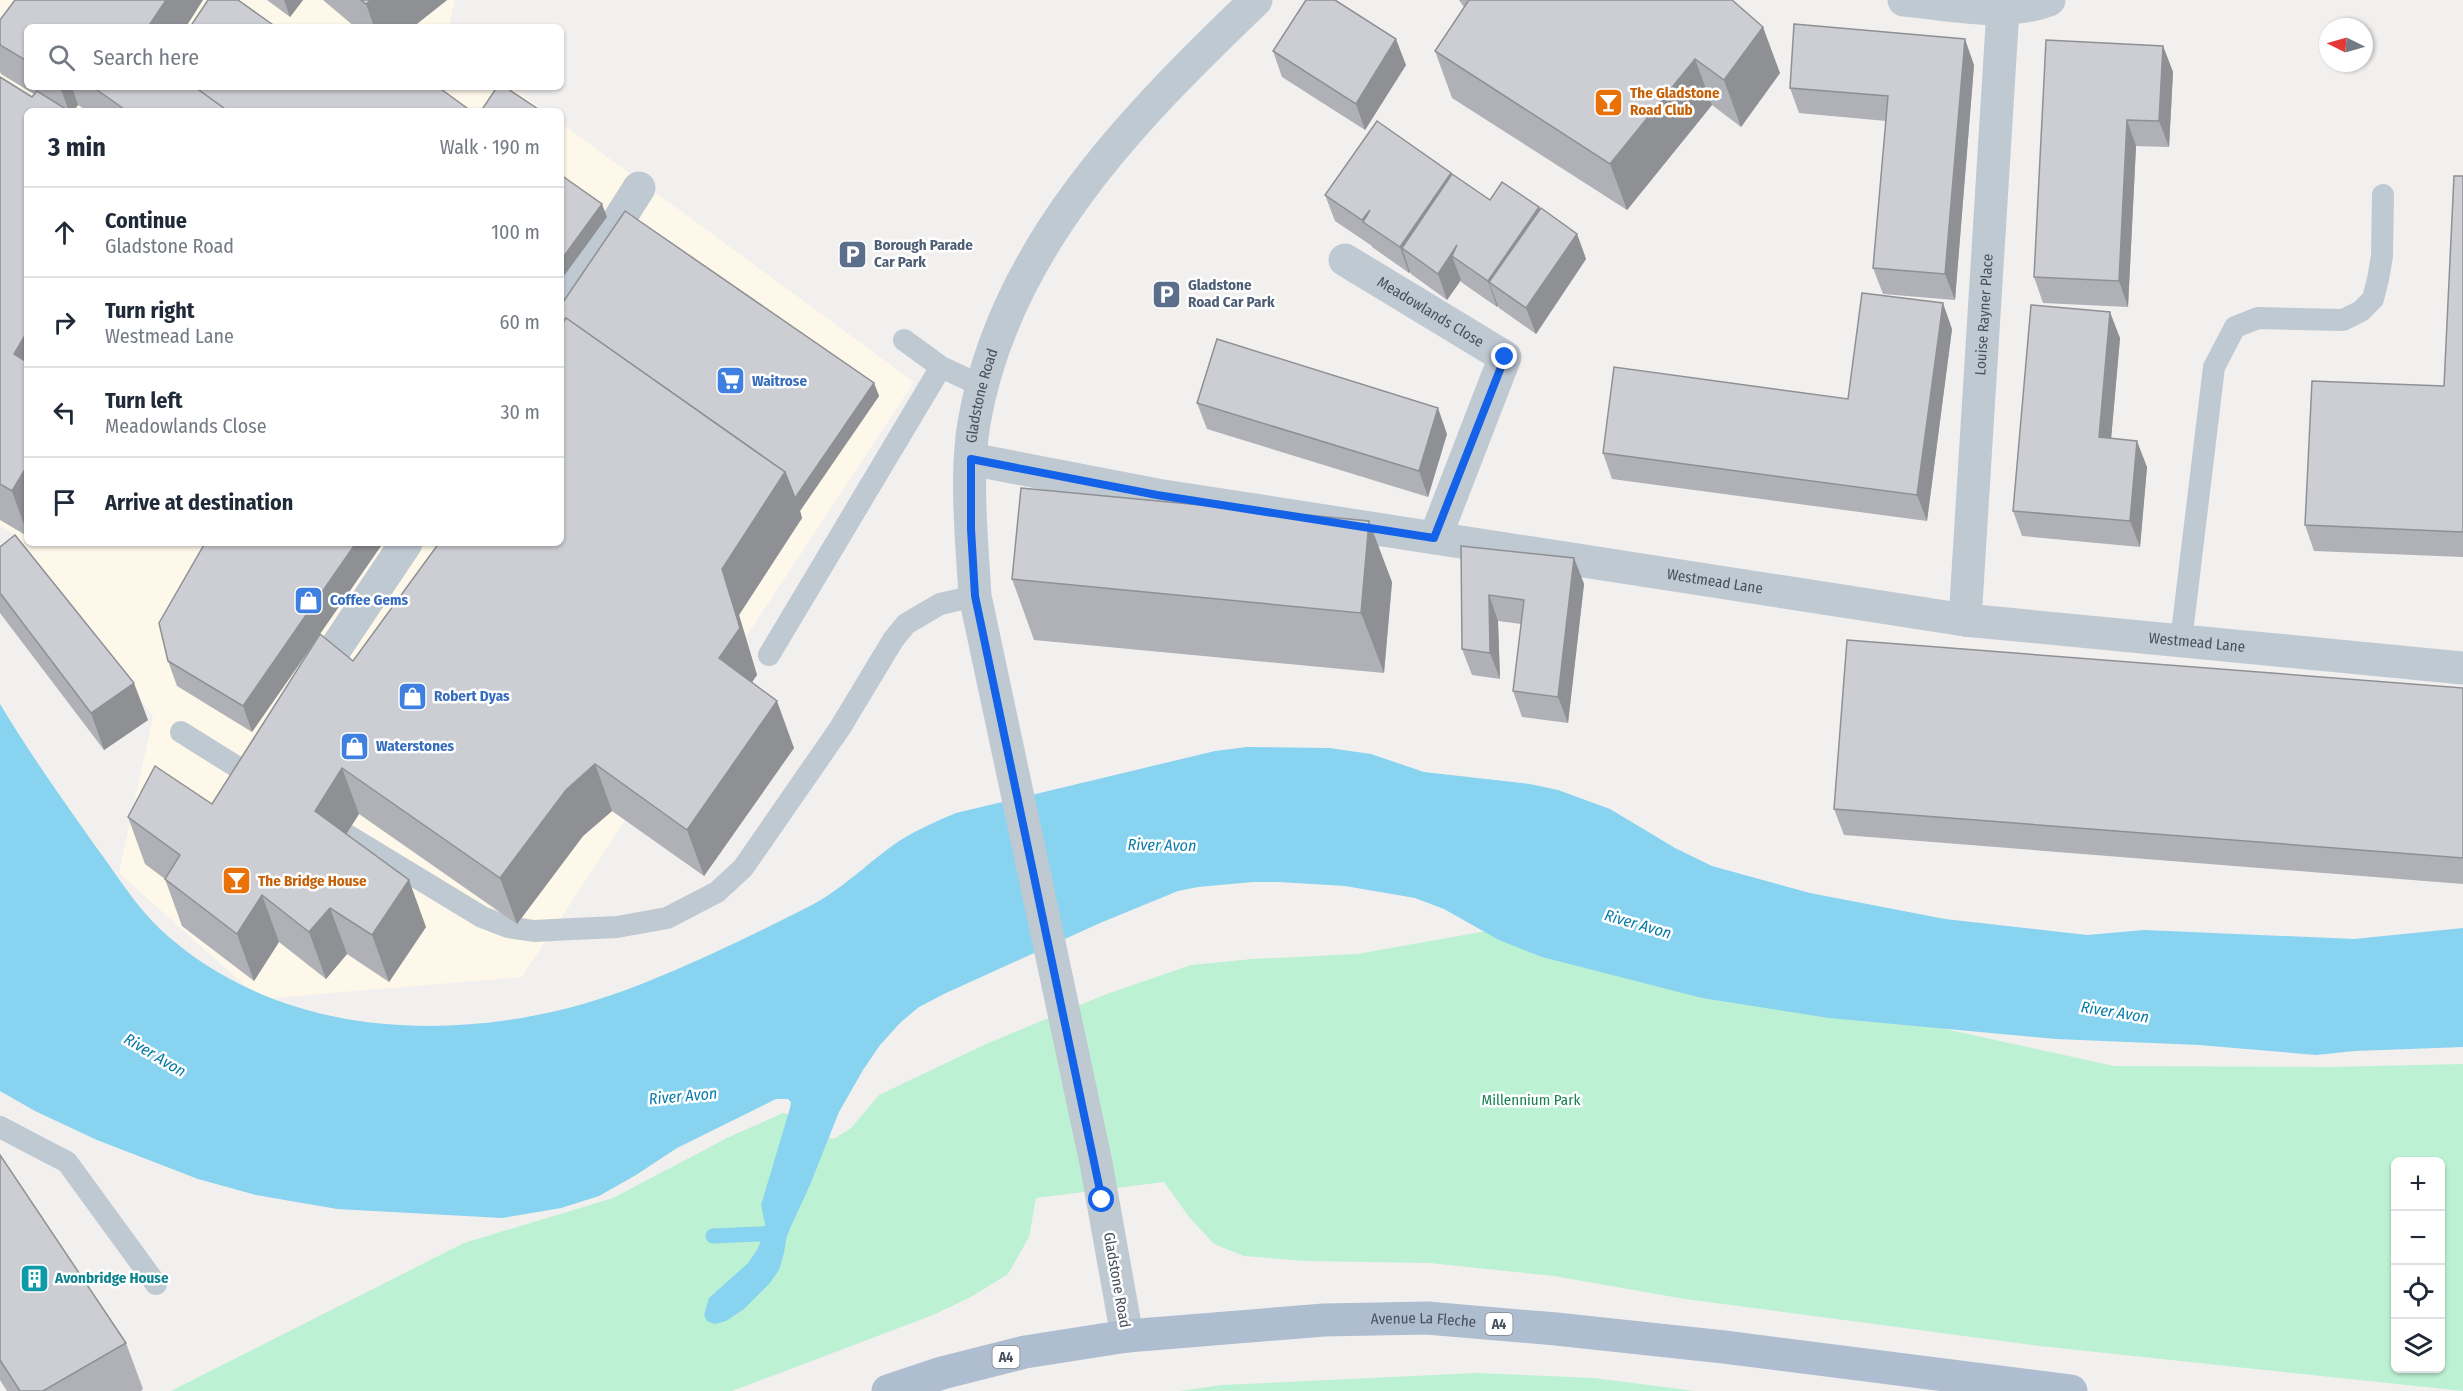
<!DOCTYPE html>
<meta charset="utf-8">
<style>
:root{--surface:#fff;--page:#f2f2f3;--text:#1f2937;--muted:#747a83;--line:#e0e1e3}
body{margin:0;font-family:"Fira Sans Condensed",sans-serif;background:var(--page);color:var(--text)}
.controls{position:absolute;right:18px;bottom:18px;display:grid;overflow:hidden;border-radius:9px;box-shadow:0 2px 4px #0004}
.controls button{width:54px;height:54px;display:grid;place-items:center;padding:0;border:0;border-bottom:2px solid var(--line);background:var(--surface);color:var(--text);font:30px sans-serif}
.compass{position:absolute;left:2319px;top:18px;width:54px;height:54px;border-radius:50%;background:var(--surface);box-shadow:0 2px 4px #0004;rotate:275deg}
.stop{position:absolute;width:18px;height:18px;margin:-14px;border:4px solid #1362e8;border-radius:50%;background:#fff}
.stop.end{background:#1362e8;border-color:#fff;box-shadow:0 2px 6px #0008}
.list{margin:0;padding:0;list-style:none}
h2{display:flex;justify-content:space-between;align-items:center;height:78px;margin:0;padding:0 24px;font-size:26px}
h2 small{font-size:20px;font-weight:400;color:var(--muted)}
.list li{display:grid;grid-template-columns:39px 1fr auto;gap:18px;align-items:center;box-sizing:border-box;height:90px;padding:0 24px;border-top:2px solid var(--line)}
.list b{display:block;font-size:22px;white-space:nowrap}
.list p{margin:0;font-size:20px;white-space:nowrap;color:var(--muted)}
.list em{font-size:20px;font-style:normal;color:var(--muted)}
.icon{flex:none;width:33px;height:33px;fill:none;stroke:currentColor;stroke-width:2;stroke-linecap:round;stroke-linejoin:round}
.map{position:relative;flex:none;width:2463px;height:1391px;overflow:hidden}
.search{position:absolute;background:var(--surface);box-shadow:0 2px 4px #0004;left:24px;top:24px;width:540px;height:66px;display:flex;align-items:center;gap:15px;box-sizing:border-box;padding:0 21px;border-radius:9px;color:var(--muted);font-size:22px}
.panel{position:absolute;background:var(--surface);box-shadow:0 2px 4px #0004;left:24px;top:108px;width:540px;height:438px;border-radius:9px}
.map>svg:first-child{display:block}
</style>
<div class="map">
<svg width="2463" height="1391" viewBox="0 0 2463 1391">
<rect width="100%" height="100%" fill="#f2efef"/>
<path fill="#fdf8e9" d="M 0,0 L 455,0 L 449,27 L 27,27 L 27,87 L 511,87 L 544,111 L 27,111 L 27,543 L 561,543 L 561,123 L 914,382 L 522,977 L 260,999 L 119,873 L 153,716 L 16,535 L 0,526 Z"/>
<g fill="#bdf1d4" fill-rule="evenodd">
<path d="M 1543,921 L 1749,986 L 2114,1066 L 2329,1067 L 2463,1064 L 2463,1391 L 2040,1346 L 1685,1299 L 1554,1276 L 1429,1263 L 1305,1261 L 1244,1256 L 1214,1244 L 1189,1217 L 1164,1182 L 1036,1198 L 1029,1237 L 1008,1274 L 971,1297 L 933,1315 L 732,1391 L 171,1391 L 464,1243 L 613,1198 L 727,1138 L 783,1113 L 792,1115 L 810,1134 L 834,1139 L 851,1128 L 879,1095 L 986,1044 L 1104,995 L 1191,965 L 1252,959 L 1357,954 ZM 2396,1162 L 2440,1162 L 2440,1368 L 2396,1368 Z"/>
<path d="M 1476,1373 L 1594,1378 L 1695,1391 L 1180,1391 L 1222,1385 Z"/>
</g>
<path fill="#88d3ef" d="M 0,704 C 30,754 63,800 96,847 C 117,875 135,905 160,929 C 289,1049 489,1046 644,983 C 699,961 753,935 806,908 C 841,891 867,863 899,841 C 917,830 936,821 956,813 L 1215,751 L 1247,747 L 1329,748 L 1371,754 L 1424,772 L 1530,784 L 1558,790 L 1610,809 L 1675,848 L 1712,866 L 1810,893 L 1945,919 L 2087,935 L 2144,930 L 2354,939 L 2463,928 L 2463,1047 L 2355,1051 L 2316,1055 L 2199,1045 L 2056,1039 L 1829,1018 L 1702,998 L 1542,957 L 1499,940 L 1444,909 L 1415,898 L 1345,886 L 1279,882 L 1253,882 L 1198,887 L 1178,891 L 1100,923 L 946,993 L 919,1007 L 901,1022 L 880,1045 L 863,1070 L 839,1112 L 810,1185 L 787,1235 L 784,1253 L 779,1270 L 769,1284 L 744,1309 L 726,1321 L 715,1324 L 707,1321 L 704,1315 L 709,1298 L 748,1263 L 757,1250 L 766,1229 L 761,1205 L 790,1108 L 791,1102 L 788,1099 L 776,1099 L 677,1148 L 636,1175 L 599,1196 L 561,1208 L 502,1218 L 337,1209 L 256,1195 L 198,1179 L 97,1140 L 35,1111 L 0,1091 Z"/>
<g fill="none" stroke-linecap="round" stroke-linejoin="round">
<path stroke="#88d3ef" stroke-width="15" d="M 713,1236 L 780,1233 L 782,1229"/>
<g stroke="#bfc9d2" stroke-width="22">
<path d="M 904,340 L 941,367 L 982,386"/>
<path d="M 2181,641 L 2214,367 L 2235,327 L 2258,318 L 2343,320 L 2361,311 L 2373,299 L 2378,279 L 2382,256 L 2383,195"/>
<path d="M 769,655 L 941,367"/>
<path d="M 181,732 L 261,782"/>
<path d="M 347,835 L 482,917 L 508,927 L 534,931 L 573,929 L 617,927 L 667,918 L 717,892 L 743,868 L 840,728 L 893,640 L 906,624 L 940,604 L 975,596"/>
<path d="M 0,1127 L 67,1162 L 156,1284"/>
</g>
<g stroke="#bfc9d2" stroke-width="33">
<path d="M 561,311 L 639,188"/>
<path d="M 311,685 L 406,543"/>
</g>
<g stroke="#bfc9d2" stroke-width="33">
<path d="M 1904,0 C 1951,4 2003,17 2049,0"/>
<path id="s1" d="M 1345,260 L 1505,357 L 1435,538"/>
<path id="s2" d="M 971,459 L 1157,495 L 1965,620 L 2463,668"/>
<path id="s3" d="M 1965,620 L 2003,9"/>
</g>
<path stroke="#bfc9d2" stroke-width="33" id="s4" d="M 1127,1336 L 1096,1163 L 975,596 C 972,543 965,475 974,423 C 1004,248 1133,118 1256,0"/>
<path stroke="#aebdcf" stroke-width="33" id="s5" d="M 888,1391 L 942,1373 L 1025,1352 L 1127,1336 L 1324,1320 L 1427,1318 L 1556,1329 L 1724,1347 L 2071,1391"/>
</g>
<g fill="#afb1b6">
<path d="M 267,0 L 303,0 L 290,17 Z"/>
<path d="M 323,0 L 447,0 L 413,27 L 355,27 Z"/>
<path d="M 1459,0 L 1732,0 L 1780,73 L 1741,127 L 1712,105 L 1627,210 L 1452,98 L 1435,51 L 1464,7 Z"/>
<path d="M 27,27 L 27,87 L 438,87 L 471,111 L 87,111 L 78,105 L 74,111 L 27,111 L 27,536 L 0,520 L 0,77 L 32,97 L 34,94 L 1,74 L 0,72 L 0,45 Z"/>
<path d="M 2163,46 L 2173,72 L 2169,147 L 2136,146 L 2128,307 L 2043,303 L 2034,277 Z"/>
<path d="M 1273,51 L 1406,65 L 1365,130 L 1282,77 Z"/>
<path d="M 1974,65 L 1955,300 L 1883,294 L 1873,268 L 1886,121 L 1799,113 L 1790,88 Z"/>
<path d="M 1451,173 L 1452,174 L 1490,200 L 1539,207 L 1540,209 L 1577,234 L 1586,259 L 1536,334 L 1499,308 L 1498,306 L 1497,307 L 1461,282 L 1461,280 L 1447,300 L 1411,274 L 1410,272 L 1409,273 L 1372,247 L 1372,246 L 1335,221 L 1325,195 Z"/>
<path d="M 2463,176 L 2463,557 L 2314,551 L 2305,525 L 2444,386 Z"/>
<path d="M 1952,329 L 1927,521 L 1612,479 L 1603,453 L 1848,399 Z"/>
<path d="M 2120,338 L 2111,438 L 2147,467 L 2140,547 L 2022,536 L 2013,511 Z"/>
<path d="M 874,383 L 879,396 L 800,511 L 802,518 L 739,615 L 757,675 L 752,682 L 794,748 L 704,876 L 612,811 L 583,836 L 517,924 L 359,814 L 346,834 L 426,927 L 389,982 L 347,954 L 326,979 L 279,942 L 254,981 L 182,926 L 165,879 L 145,864 L 128,817 L 212,804 L 318,638 L 252,732 L 177,686 L 168,661 L 205,543 L 383,543 L 320,634 L 353,661 Z"/>
<path d="M 1197,403 L 1447,434 L 1428,497 L 1207,429 Z"/>
<path d="M 1461,546 L 1574,558 L 1584,584 L 1568,723 L 1522,717 L 1513,691 L 1521,624 L 1498,621 L 1500,679 L 1472,675 L 1462,649 Z"/>
<path d="M 0,547 L 148,720 L 104,750 L 0,613 Z"/>
<path d="M 1012,579 L 1392,582 L 1384,673 L 1034,640 Z"/>
<path d="M 2463,688 L 2463,884 L 1844,835 L 1834,809 Z"/>
<path d="M 0,1155 L 126,1343 L 143,1389 L 141,1391 L 7,1391 L 0,1380 Z"/>
</g>
<g fill="#8f9094">
<path d="M 166,0 L 203,0 L 186,27 L 148,27 Z"/>
<path d="M 284,0 L 303,0 L 290,17 Z"/>
<path d="M 371,0 L 447,0 L 413,27 L 374,27 L 366,4 Z"/>
<path d="M 1763,27 L 1780,73 L 1741,127 L 1724,80 Z"/>
<path d="M 1396,39 L 1406,65 L 1365,130 L 1356,104 Z"/>
<path d="M 1965,39 L 1974,65 L 1955,300 L 1945,274 Z"/>
<path d="M 2163,46 L 2173,72 L 2169,147 L 2159,121 Z"/>
<path d="M 1695,59 L 1712,105 L 1627,210 L 1610,164 Z"/>
<path d="M 60,87 L 72,87 L 78,105 L 74,111 L 69,111 Z"/>
<path d="M 2127,120 L 2136,146 L 2128,307 L 2119,281 Z"/>
<path d="M 1451,173 L 1461,199 L 1402,248 L 1410,272 L 1409,273 L 1400,247 Z"/>
<path d="M 602,204 L 607,217 L 561,280 L 561,260 Z"/>
<path d="M 1539,207 L 1549,233 L 1489,282 L 1498,306 L 1497,307 L 1488,281 Z"/>
<path d="M 1577,234 L 1586,259 L 1536,334 L 1526,308 Z"/>
<path d="M 1457,245 L 1452,256 L 1461,280 L 1447,300 L 1438,274 Z"/>
<path d="M 1943,303 L 1952,329 L 1927,521 L 1917,495 Z"/>
<path d="M 2110,312 L 2120,338 L 2109,463 L 2099,437 Z"/>
<path d="M 27,332 L 27,390 L 14,354 Z"/>
<path d="M 874,383 L 879,396 L 800,511 L 802,518 L 739,615 L 757,675 L 736,705 L 719,658 L 722,569 L 785,472 Z"/>
<path d="M 1438,408 L 1447,434 L 1428,497 L 1419,471 Z"/>
<path d="M 2137,441 L 2147,467 L 2140,547 L 2130,521 Z"/>
<path d="M 27,466 L 27,533 L 12,491 Z"/>
<path d="M 1369,521 L 1392,582 L 1384,673 L 1361,613 Z"/>
<path d="M 356,543 L 383,543 L 252,732 L 243,706 Z"/>
<path d="M 1574,558 L 1584,584 L 1568,723 L 1558,697 Z"/>
<path d="M 1489,595 L 1498,621 L 1500,679 L 1490,653 Z"/>
<path d="M 134,683 L 148,720 L 104,750 L 91,713 Z"/>
<path d="M 777,701 L 794,748 L 704,876 L 687,830 Z"/>
<path d="M 595,764 L 612,811 L 583,836 L 517,924 L 500,878 L 566,790 Z"/>
<path d="M 342,768 L 359,814 L 331,858 L 315,811 Z"/>
<path d="M 409,880 L 426,927 L 389,982 L 372,935 Z"/>
<path d="M 262,895 L 279,942 L 254,981 L 237,934 Z"/>
<path d="M 330,908 L 347,954 L 326,979 L 309,932 Z"/>
</g>
<g fill="#ccced4" stroke="#8f9094" stroke-width="1.5">
<path d="M 15,0 L 166,0 L 148,27 L 27,27 L 27,61 L 0,45 L 0,20 Z"/>
<path d="M 208,0 L 238,0 L 276,27 L 190,27 Z"/>
<path d="M 361,0 L 371,0 L 366,4 Z"/>
<path d="M 1306,0 L 1335,0 L 1396,39 L 1356,104 L 1273,51 Z"/>
<path d="M 1469,0 L 1732,0 L 1763,27 L 1724,80 L 1695,59 L 1610,164 L 1435,51 Z"/>
<path d="M 1794,24 L 1965,39 L 1945,274 L 1873,268 L 1888,96 L 1790,88 Z"/>
<path d="M 2046,40 L 2163,46 L 2159,121 L 2127,120 L 2119,281 L 2034,277 Z"/>
<path d="M 0,77 L 32,97 L 37,91 L 69,111 L 27,111 L 27,332 L 14,354 L 27,362 L 27,466 L 12,491 L 0,484 Z"/>
<path d="M 93,87 L 195,87 L 228,111 L 127,111 Z"/>
<path d="M 195,87 L 438,87 L 471,111 L 228,111 Z"/>
<path d="M 497,87 L 505,87 L 541,111 L 481,111 Z"/>
<path d="M 1377,121 L 1451,173 L 1400,247 L 1363,222 L 1370,210 L 1362,220 L 1325,195 Z"/>
<path d="M 1452,174 L 1490,200 L 1502,182 L 1539,207 L 1488,281 L 1452,256 L 1457,245 L 1438,274 L 1402,248 Z"/>
<path d="M 561,175 L 602,204 L 561,260 Z"/>
<path d="M 2454,176 L 2463,176 L 2463,532 L 2305,525 L 2312,381 L 2444,386 Z"/>
<path d="M 1541,208 L 1577,234 L 1526,308 L 1489,282 Z"/>
<path d="M 625,211 L 874,383 L 795,498 L 785,472 L 566,318 L 561,326 L 561,305 Z"/>
<path d="M 1862,293 L 1943,303 L 1917,495 L 1603,453 L 1614,367 L 1848,399 Z"/>
<path d="M 2031,305 L 2110,312 L 2099,437 L 2137,441 L 2130,521 L 2013,511 Z"/>
<path d="M 566,318 L 785,472 L 722,569 L 740,628 L 719,658 L 777,701 L 687,830 L 595,764 L 566,790 L 500,878 L 342,768 L 315,811 L 409,880 L 372,935 L 330,908 L 309,932 L 262,895 L 237,934 L 165,879 L 180,855 L 128,817 L 155,766 L 212,804 L 320,634 L 353,661 L 439,543 L 561,543 L 561,326 Z"/>
<path d="M 1217,339 L 1438,408 L 1419,471 L 1197,403 Z"/>
<path d="M 1021,488 L 1369,521 L 1361,613 L 1012,579 Z"/>
<path d="M 15,535 L 134,683 L 91,713 L 0,593 L 0,547 Z"/>
<path d="M 205,543 L 356,543 L 243,706 L 168,661 L 159,623 Z"/>
<path d="M 1461,546 L 1574,558 L 1558,697 L 1513,691 L 1524,600 L 1489,595 L 1490,653 L 1462,649 Z"/>
<path d="M 1847,640 L 2463,688 L 2463,858 L 1834,809 Z"/>
<path d="M 0,1155 L 126,1343 L 43,1391 L 20,1391 L 0,1360 Z"/>
</g>
<g fill="none" stroke-linecap="round" stroke-linejoin="round">
<path stroke="#1362e8" stroke-width="8" d="M 1102,1200 L 975,596 L 971,529 L 971,459 L 1157,495 L 1434,538 L 1505,357"/>
</g>
<defs>
<symbol id="bar-square" viewBox="-11 -11 22 22"><rect x="-9" y="-9" width="18" height="18" rx="4" fill="#e8710a" stroke="#fff"/><path d="M-6-5H6L.8 .8V4.5H3.5V6h-7V4.5H-.8V.8Z" fill="#fff"/></symbol>
<symbol id="parking-square" viewBox="-11 -11 22 22"><rect x="-9" y="-9" width="18" height="18" rx="4" fill="#5c6f8a" stroke="#fff"/><path d="M-3.5-5.5H1a3.5 3.5 0 0 1 0 7H-1V5.5H-3.5ZM-1-3.4V-.6H.8a1.4 1.4 0 0 0 0-2.8Z" fill="#fff"/></symbol>
<symbol id="supermarket-square" viewBox="-11 -11 22 22"><rect x="-9" y="-9" width="18" height="18" rx="4" fill="#3f7fe0" stroke="#fff"/><path d="M-6-5.5h2.5l.6 2H6L4.5 2H-2.5L-4.4-4H-6ZM-1.5 3.2a1.3 1.3 0 1 0 .1 0ZM3 3.2a1.3 1.3 0 1 0 .1 0Z" fill="#fff"/></symbol>
<symbol id="shop-square" viewBox="-11 -11 22 22"><rect x="-9" y="-9" width="18" height="18" rx="4" fill="#3f7fe0" stroke="#fff"/><path d="M-5-2.5h2.3a2.7 3.5 0 0 1 5.4 0H5L5.5 6h-11ZM-1.5-2.5h3a1.5 2.3 0 0 0-3 0Z" fill="#fff"/></symbol>
<symbol id="building-square" viewBox="-11 -11 22 22"><rect x="-9" y="-9" width="18" height="18" rx="4" fill="#0f9aa8" stroke="#fff"/><path d="M-4-6H4V6H1V3H-1V6H-4ZM-2.5-4.3h1.7v1.8h-1.7ZM.8-4.3h1.7v1.8H.8ZM-2.5-1h1.7V.8h-1.7ZM.8-1h1.7V.8H.8Z" fill="#fff"/></symbol>
</defs>
<g fill-rule="evenodd">
<use href="#bar-square" x="1592" y="86" width="33" height="33"/>
<use href="#parking-square" x="836" y="238" width="33" height="33"/>
<use href="#parking-square" x="1150" y="278" width="33" height="33"/>
<use href="#supermarket-square" x="714" y="364" width="33" height="33"/>
<use href="#shop-square" x="292" y="584" width="33" height="33"/>
<use href="#shop-square" x="396" y="680" width="33" height="33"/>
<use href="#shop-square" x="338" y="730" width="33" height="33"/>
<use href="#bar-square" x="220" y="864" width="33" height="33"/>
<use href="#building-square" x="18" y="1262" width="33" height="33"/>
</g>
<g text-anchor="middle" dominant-baseline="central" stroke-width="5" stroke-linejoin="round" paint-order="stroke">
<g fill="#fff" stroke="#7e858e" stroke-width="1.5">
<rect x="1485.5" y="1313" width="27" height="22" rx="4.5"/>
<rect x="992.5" y="1346" width="27" height="22" rx="4.5"/>
</g>
<g font-size="14" font-weight="bold" fill="#47515e">
<text x="1499" y="1324">A4</text>
<text x="1006" y="1357">A4</text>
</g>
<g font-size="15" font-weight="bold" fill="#c56008" stroke="#fff" text-anchor="start">
<text x="1630" y="93">The Gladstone<tspan x="1630" dy="17">Road Club</tspan></text>
<text x="258" y="881">The Bridge House</text>
</g>
<g font-size="15" font-weight="bold" fill="#4e5e75" stroke="#fff" text-anchor="start">
<text x="874" y="245">Borough Parade<tspan x="874" dy="17">Car Park</tspan></text>
<text x="1188" y="285">Gladstone<tspan x="1188" dy="17">Road Car Park</tspan></text>
</g>
<g font-size="15" fill="#47515e" stroke="#fff">
<text stroke="none"><textPath href="#s1" startOffset="100">Meadowlands Close</textPath></text>
<text stroke="none"><textPath href="#s3" startOffset="306">Louise Rayner Place</textPath></text>
<text stroke="none"><textPath href="#s4" startOffset="957">Gladstone Road</textPath></text>
<text stroke="none"><textPath href="#s2" startOffset="754">Westmead Lane</textPath></text>
<text stroke="none"><textPath href="#s2" startOffset="1240">Westmead Lane</textPath></text>
<text transform="translate(1117 1280) rotate(80)">Gladstone Road</text>
<text stroke="none"><textPath href="#s5" startOffset="543">Avenue La Fleche</textPath></text>
</g>
<g font-size="15" font-weight="bold" fill="#366cbe" stroke="#fff" text-anchor="start">
<text x="752" y="381">Waitrose</text>
<text x="330" y="600">Coffee Gems</text>
<text x="434" y="696">Robert Dyas</text>
<text x="376" y="746">Waterstones</text>
</g>
<g font-size="15" fill="#148252" stroke="#fff">
<text x="1531" y="1100">Millennium Park</text>
</g>
<g font-size="15" font-weight="bold" fill="#0d838f" stroke="#fff" text-anchor="start">
<text x="55" y="1278">Avonbridge House</text>
</g>
<g font-size="16" font-style="italic" fill="#087ba8" stroke="#fff">
<text transform="translate(1162 845) rotate(1)">River Avon</text>
<text transform="translate(1638 924) rotate(16)">River Avon</text>
<text transform="translate(2115 1012) rotate(9)">River Avon</text>
<text transform="translate(155 1055) rotate(31)">River Avon</text>
<text transform="translate(683 1096) rotate(-5)">River Avon</text>
</g>
</g>
</svg>
<div class="controls">
<button>+</button>
<button>−</button>
<button><svg class="icon" aria-label="locate" viewBox="0 0 24 24"><circle cx="12" cy="12" r="6"/><path d="M12 2v4M12 18v4M2 12h4M18 12h4"/></svg></button>
<button><svg class="icon" aria-label="layers" viewBox="0 0 24 24"><path d="M12 4l9 5-9 5-9-5zM3 14l9 5 9-5"/></svg></button>
</div>
<svg class="compass" viewBox="-18 -18 36 36"><path d="M0-13l5 13h-10z" fill="#e53935"/><path d="M0 13l5-13h-10z" fill="#747a83"/></svg>
<div class="stop" style="left:1102px;top:1200px"></div>
<div class="stop end" style="left:1505px;top:357px"></div>
<div class="search"><svg class="icon" aria-label="search" viewBox="0 0 24 24"><circle cx="10" cy="10" r="6"/><path d="M15 15l6 6"/></svg>Search here</div>
<section class="panel">
<h2>3 min<small>Walk · 190 m</small></h2>
<ul class="list">
<li><svg class="icon" aria-label="ahead" viewBox="0 0 24 24"><path d="M12 20V5M6 11l6-6 6 6"/></svg><div><b>Continue</b><p>Gladstone Road</p></div><em>100 m</em></li>
<li><svg class="icon" aria-label="right" viewBox="0 0 24 24"><path d="M7 20v-9h11M14 6l5 5-5 5"/></svg><div><b>Turn right</b><p>Westmead Lane</p></div><em>60 m</em></li>
<li><svg class="icon" aria-label="left" viewBox="0 0 24 24"><path d="M17 20v-9H6M10 6l-5 5 5 5"/></svg><div><b>Turn left</b><p>Meadowlands Close</p></div><em>30 m</em></li>
<li><svg class="icon" aria-label="arrive" viewBox="0 0 24 24"><path d="M6 21V4h12l-3 4 3 4H6"/></svg><div><b>Arrive at destination</b></div></li>
</ul>
</section>
</div>
